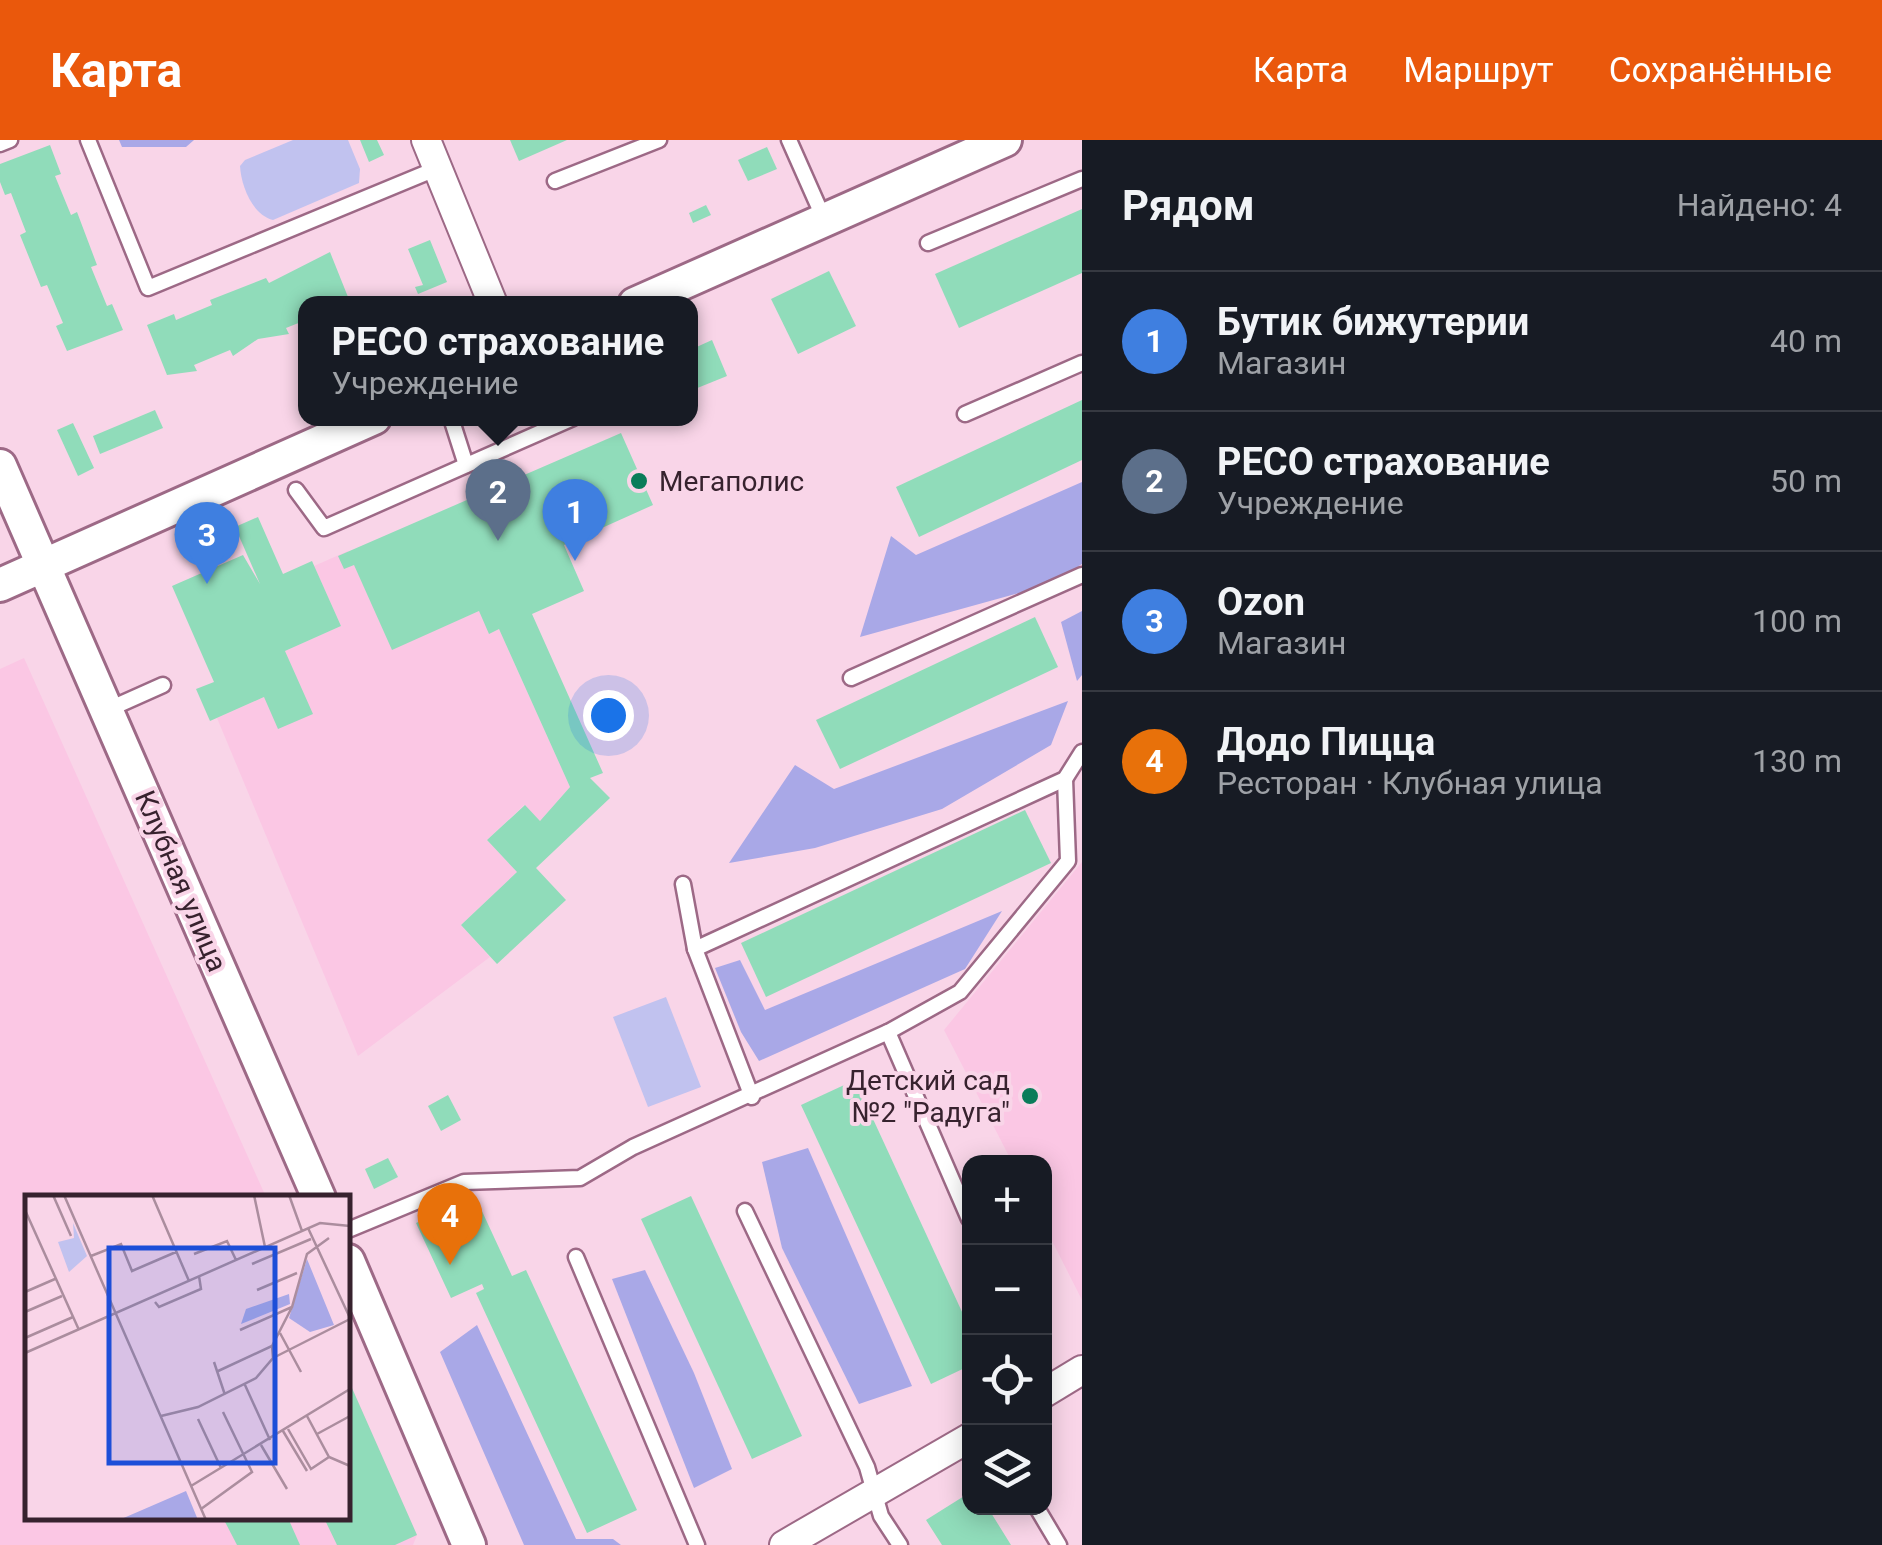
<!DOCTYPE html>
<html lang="ru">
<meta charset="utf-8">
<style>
:root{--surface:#171b24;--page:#20242c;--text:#f1f3f6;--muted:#9ea1a6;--line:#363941;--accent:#ea580c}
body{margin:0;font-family:Roboto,sans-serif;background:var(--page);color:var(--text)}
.controls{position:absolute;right:30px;bottom:30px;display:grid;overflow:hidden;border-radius:20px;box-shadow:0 5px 25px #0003}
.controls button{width:90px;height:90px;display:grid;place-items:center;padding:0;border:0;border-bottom:2px solid var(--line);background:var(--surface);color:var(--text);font:50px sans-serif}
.you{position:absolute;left:608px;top:575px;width:35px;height:35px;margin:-25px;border:8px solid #fff;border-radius:50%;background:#1a73e8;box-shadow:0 0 0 15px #1a73e833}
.badge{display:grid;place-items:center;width:65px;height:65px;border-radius:50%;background:var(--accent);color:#fff;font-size:32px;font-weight:700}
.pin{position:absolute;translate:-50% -82px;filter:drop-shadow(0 2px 5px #0008)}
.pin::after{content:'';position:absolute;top:52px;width:35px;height:30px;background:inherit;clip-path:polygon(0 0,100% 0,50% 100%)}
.popup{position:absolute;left:298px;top:156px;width:400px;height:130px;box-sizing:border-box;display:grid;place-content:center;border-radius:20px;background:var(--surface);filter:drop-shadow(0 2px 8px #0005);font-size:32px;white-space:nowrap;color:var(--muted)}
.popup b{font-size:38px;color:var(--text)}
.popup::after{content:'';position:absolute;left:50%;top:100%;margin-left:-20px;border:20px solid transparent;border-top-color:var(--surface)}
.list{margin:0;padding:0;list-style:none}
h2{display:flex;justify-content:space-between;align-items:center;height:130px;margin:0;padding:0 40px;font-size:42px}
h2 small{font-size:32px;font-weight:400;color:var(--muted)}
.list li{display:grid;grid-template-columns:65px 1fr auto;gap:30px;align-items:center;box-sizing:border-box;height:140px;padding:0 40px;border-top:2px solid var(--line)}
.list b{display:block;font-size:38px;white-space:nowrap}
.list p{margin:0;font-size:32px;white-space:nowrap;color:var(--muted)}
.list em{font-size:32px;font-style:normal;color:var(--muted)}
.icon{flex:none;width:55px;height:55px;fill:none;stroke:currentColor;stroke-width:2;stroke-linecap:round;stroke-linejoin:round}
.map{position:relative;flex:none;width:1082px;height:1405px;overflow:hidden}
header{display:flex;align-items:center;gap:60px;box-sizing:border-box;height:140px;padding:0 50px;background:var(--accent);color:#fff}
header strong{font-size:48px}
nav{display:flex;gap:55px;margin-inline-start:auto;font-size:35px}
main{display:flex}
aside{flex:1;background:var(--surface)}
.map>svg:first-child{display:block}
</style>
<header>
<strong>Карта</strong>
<nav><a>Карта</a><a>Маршрут</a><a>Сохранённые</a></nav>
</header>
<main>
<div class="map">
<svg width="1082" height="1405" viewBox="0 0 1082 1405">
<rect width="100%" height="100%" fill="#f9d5e8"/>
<g fill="#fbc7e4">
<path d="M 348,411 L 392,509 L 479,471 L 499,489 L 570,647 L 540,681 L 524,665 L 487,700 L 517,732 L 461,785 L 490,817 L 358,916 L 217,578 L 264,557 L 312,574 L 285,511 L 341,486 L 314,426 Z"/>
<path d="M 24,518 L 266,1057 L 28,1058 L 28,1378 L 348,1378 L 348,1239 L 417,1395 L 413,1405 L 0,1405 L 0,529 Z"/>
<path d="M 1082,722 L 1082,1160 L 1045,1087 L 1044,1022 L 1012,1022 L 944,890 Z"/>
</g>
<g fill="#c1c2ef">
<path d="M 293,0 L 348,0 L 360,29 L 359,43 L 273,80 C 252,75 241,45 240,26 L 245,20 Z"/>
<path d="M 666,857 L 701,947 L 648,967 L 613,877 Z"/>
</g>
<g fill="#a9a8e7">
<path d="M 119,0 L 194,0 L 186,7 L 122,7 Z"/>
<path d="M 1082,342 L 1082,424 L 1048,445 L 860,497 L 891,396 L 916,415 Z"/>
<path d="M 1082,471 L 1082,535 L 1077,541 L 1061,482 Z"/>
<path d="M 1068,561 L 1051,605 L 942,669 L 815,708 L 729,723 L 795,625 L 834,649 Z"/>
<path d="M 1002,771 L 965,829 L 759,921 L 741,892 L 715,828 L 740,820 L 765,870 Z"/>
<path d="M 808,1008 L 912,1246 L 859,1264 L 782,1108 L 762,1022 Z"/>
<path d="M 645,1130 L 694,1233 L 732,1329 L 694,1348 L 612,1139 Z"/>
<path d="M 477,1185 L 576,1399 L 613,1399 L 621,1405 L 524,1405 L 440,1212 Z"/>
</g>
<g fill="#90dcba">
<path d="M 360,0 L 377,0 L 384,15 L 369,22 Z"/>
<path d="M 510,0 L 567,0 L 519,21 Z"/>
<path d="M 50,5 L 61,34 L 55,36 L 71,75 L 77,72 L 97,125 L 91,127 L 107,166 L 112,164 L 123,190 L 67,211 L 56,186 L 63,183 L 47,145 L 41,147 L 20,95 L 26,92 L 11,53 L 5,55 L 0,42 L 0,24 Z"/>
<path d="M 767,7 L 777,29 L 748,41 L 738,20 Z"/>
<path d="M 706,65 L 711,75 L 693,83 L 689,73 Z"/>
<path d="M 1082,69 L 1082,133 L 959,188 L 935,134 Z"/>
<path d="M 430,100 L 447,142 L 418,154 L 415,147 L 423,145 L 408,109 Z"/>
<path d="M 330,112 L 350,162 L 306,164 L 306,180 L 286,188 L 289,194 L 258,199 L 233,216 L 230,210 L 194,225 L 197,231 L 167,235 L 147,185 L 174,174 L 176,180 L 212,165 L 210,160 L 266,138 L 269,143 Z"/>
<path d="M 829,131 L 856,186 L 798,214 L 771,159 Z"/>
<path d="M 712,200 L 727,236 L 690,251 L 690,210 Z"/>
<path d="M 1082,260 L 1082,320 L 919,397 L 896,347 Z"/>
<path d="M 155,270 L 163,288 L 100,314 L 93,296 Z"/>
<path d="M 73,283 L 94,328 L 78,336 L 57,290 Z"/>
<path d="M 621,293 L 653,365 L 564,405 L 584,451 L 532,474 L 603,633 L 590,638 L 610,658 L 536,728 L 566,760 L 497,824 L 461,785 L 517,732 L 487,700 L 525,665 L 540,681 L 570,647 L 499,489 L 489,494 L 479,471 L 392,510 L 354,425 L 344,429 L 338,416 Z"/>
<path d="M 258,377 L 283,434 L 312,421 L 341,486 L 285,511 L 313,574 L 278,589 L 264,557 L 210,581 L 196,549 L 214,542 L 172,446 L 243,415 L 260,444 L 235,387 Z"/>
<path d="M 1035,477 L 1058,527 L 840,629 L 816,580 Z"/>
<path d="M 1025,670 L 1051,723 L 766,857 L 741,803 Z"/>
<path d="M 855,940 L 969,1187 L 969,1226 L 931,1244 L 801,965 Z"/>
<path d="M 448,955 L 461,980 L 441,991 L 428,966 Z"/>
<path d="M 388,1018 L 398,1037 L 374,1049 L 365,1029 Z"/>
<path d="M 475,1056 L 512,1136 L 526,1130 L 637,1370 L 587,1393 L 476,1153 L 484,1149 L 482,1144 L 451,1158 L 416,1083 Z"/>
<path d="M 691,1056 L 802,1296 L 752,1319 L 641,1079 Z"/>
<path d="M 348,1239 L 417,1395 L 395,1405 L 337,1405 L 324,1378 L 348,1378 Z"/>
<path d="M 969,1353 L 969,1368 L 988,1368 L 1011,1405 L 942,1405 L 926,1380 Z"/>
<path d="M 223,1378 L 288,1378 L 300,1405 L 237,1405 Z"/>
</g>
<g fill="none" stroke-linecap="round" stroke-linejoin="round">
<defs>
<g id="service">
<path d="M 88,0 L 148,148 L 438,28"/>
<path d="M 789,0 L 824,79"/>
<path d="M 0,4 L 10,0"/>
<path d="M 555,41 L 659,0"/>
<path d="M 928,103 L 1082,39"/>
<path d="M 965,274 L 1082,223"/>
<path d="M 451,278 L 466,325"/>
<path d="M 296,350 L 324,388 L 573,278"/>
<path d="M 851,538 L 1082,435"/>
<path d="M 107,570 L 163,545"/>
<path d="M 683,744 L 695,809 L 752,957"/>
<path d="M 695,809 L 1065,639 L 1082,612"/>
<path d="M 888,892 L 969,1079"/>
<path d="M 745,1071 L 867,1327 L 881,1376 L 900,1405"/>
<path d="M 348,1090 L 464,1042 L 580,1038 L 633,1007 L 888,892 L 960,852 L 1068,721 L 1065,639"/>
<path d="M 576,1117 L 697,1405"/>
<path d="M 1037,1368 L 1059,1405"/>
</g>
<g id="minor">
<path d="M 426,0 L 493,164"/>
<path d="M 1044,1253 L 1082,1230"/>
<path d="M 784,1405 L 969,1298"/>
</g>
<g id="tertiary">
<path d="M 635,164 L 1005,0"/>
<path d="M 0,326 L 319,1058"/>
<path d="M 0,445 L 374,278"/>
<path d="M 348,1121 L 469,1405"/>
</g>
</defs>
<use href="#service" stroke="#9d6986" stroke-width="19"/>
<use href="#minor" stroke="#9d6986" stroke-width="32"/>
<use href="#tertiary" stroke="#9d6986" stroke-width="38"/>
<use href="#service" stroke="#fff" stroke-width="14"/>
<use href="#minor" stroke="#fff" stroke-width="28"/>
<use href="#tertiary" stroke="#fff" stroke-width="32"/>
</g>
<g fill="#0a7d5a" stroke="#f9d5e8" stroke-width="4">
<circle cx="639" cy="341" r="10"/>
<circle cx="1030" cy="956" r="10"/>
</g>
<g text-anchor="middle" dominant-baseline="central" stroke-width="8" stroke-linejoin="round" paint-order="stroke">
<g font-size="28" fill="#37222e" stroke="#f9d5e8" text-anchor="start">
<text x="659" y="341">Мегаполис</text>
<text x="1010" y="940" text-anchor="end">Детский сад<tspan x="1010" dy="32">№2 "Радуга"</tspan></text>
</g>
<g font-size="28" fill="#37222e" stroke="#f9d5e8">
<text transform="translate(181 741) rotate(67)">Клубная улица</text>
</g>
</g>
<g transform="translate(25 1055)">
<rect width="325" height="325" fill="#f9d5e8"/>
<path d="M 48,28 L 62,61 L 44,77 L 33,47 L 49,43 Z" fill="#c1c2ef"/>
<path d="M 282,64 L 309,130 L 285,137 L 264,123 ZM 264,99 L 265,109 L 216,129 L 221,114 ZM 161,296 L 173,325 L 94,325 Z" fill="#a9a8e7"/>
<path fill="none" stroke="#ab8d9e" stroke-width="2.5" d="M 28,0 L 46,41M 39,0 L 181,325M 127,0 L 164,86M 229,0 L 240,52M 264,0 L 277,36M 0,15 L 54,135M 283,33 L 325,123M 169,59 L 202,46 L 211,65M 66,61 L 96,49 L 107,76 L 151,57M 227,69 L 286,44M 232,95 L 272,78M 0,97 L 30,84M 130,107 L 134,112 L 176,94 L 174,81M 0,117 L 37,101M 215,135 L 267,112 L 282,59 L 304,43M 255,138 L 276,177M 0,143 L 48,122M 0,158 L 295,28 L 325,31M 248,163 L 325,124M 189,167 L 200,200M 191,177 L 247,151 L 267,112M 220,190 L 245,245M 136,221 L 173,212 L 231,183 L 248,163 L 247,151M 282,221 L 304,262 L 325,271M 173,224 L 196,273M 263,234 L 286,274 L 304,262M 258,236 L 282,276M 292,239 L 325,221M 236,250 L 262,294M 166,291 L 325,194M 176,314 L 227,277 L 198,217"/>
<path fill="#1d4ed8" fill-opacity="0.15" stroke="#1d4ed8" stroke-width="5" d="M 84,53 L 250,53 L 250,268 L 84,268 Z"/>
<rect width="325" height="325" fill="none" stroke="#37222e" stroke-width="5"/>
</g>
</svg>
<div class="controls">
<button>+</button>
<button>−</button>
<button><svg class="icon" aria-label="locate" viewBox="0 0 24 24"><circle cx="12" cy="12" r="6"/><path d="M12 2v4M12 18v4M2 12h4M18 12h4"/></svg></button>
<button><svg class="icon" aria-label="layers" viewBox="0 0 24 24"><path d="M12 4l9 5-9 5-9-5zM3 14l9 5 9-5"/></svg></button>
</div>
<div class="you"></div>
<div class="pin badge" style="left:575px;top:421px;background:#3f7fe0">1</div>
<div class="pin badge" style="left:498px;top:401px;background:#5c6f8a">2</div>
<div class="popup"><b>РЕСО страхование</b>Учреждение</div>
<div class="pin badge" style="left:207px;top:444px;background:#3f7fe0">3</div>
<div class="pin badge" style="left:450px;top:1125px;background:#e8710a">4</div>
</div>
<aside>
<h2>Рядом<small>Найдено: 4</small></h2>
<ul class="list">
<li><span class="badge" style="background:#3f7fe0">1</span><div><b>Бутик бижутерии</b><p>Магазин</p></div><em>40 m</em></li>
<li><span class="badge" style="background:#5c6f8a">2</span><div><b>РЕСО страхование</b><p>Учреждение</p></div><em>50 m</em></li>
<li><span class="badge" style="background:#3f7fe0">3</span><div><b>Ozon</b><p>Магазин</p></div><em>100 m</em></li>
<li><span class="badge" style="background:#e8710a">4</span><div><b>Додо Пицца</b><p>Ресторан · Клубная улица</p></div><em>130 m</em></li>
</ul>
</aside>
</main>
